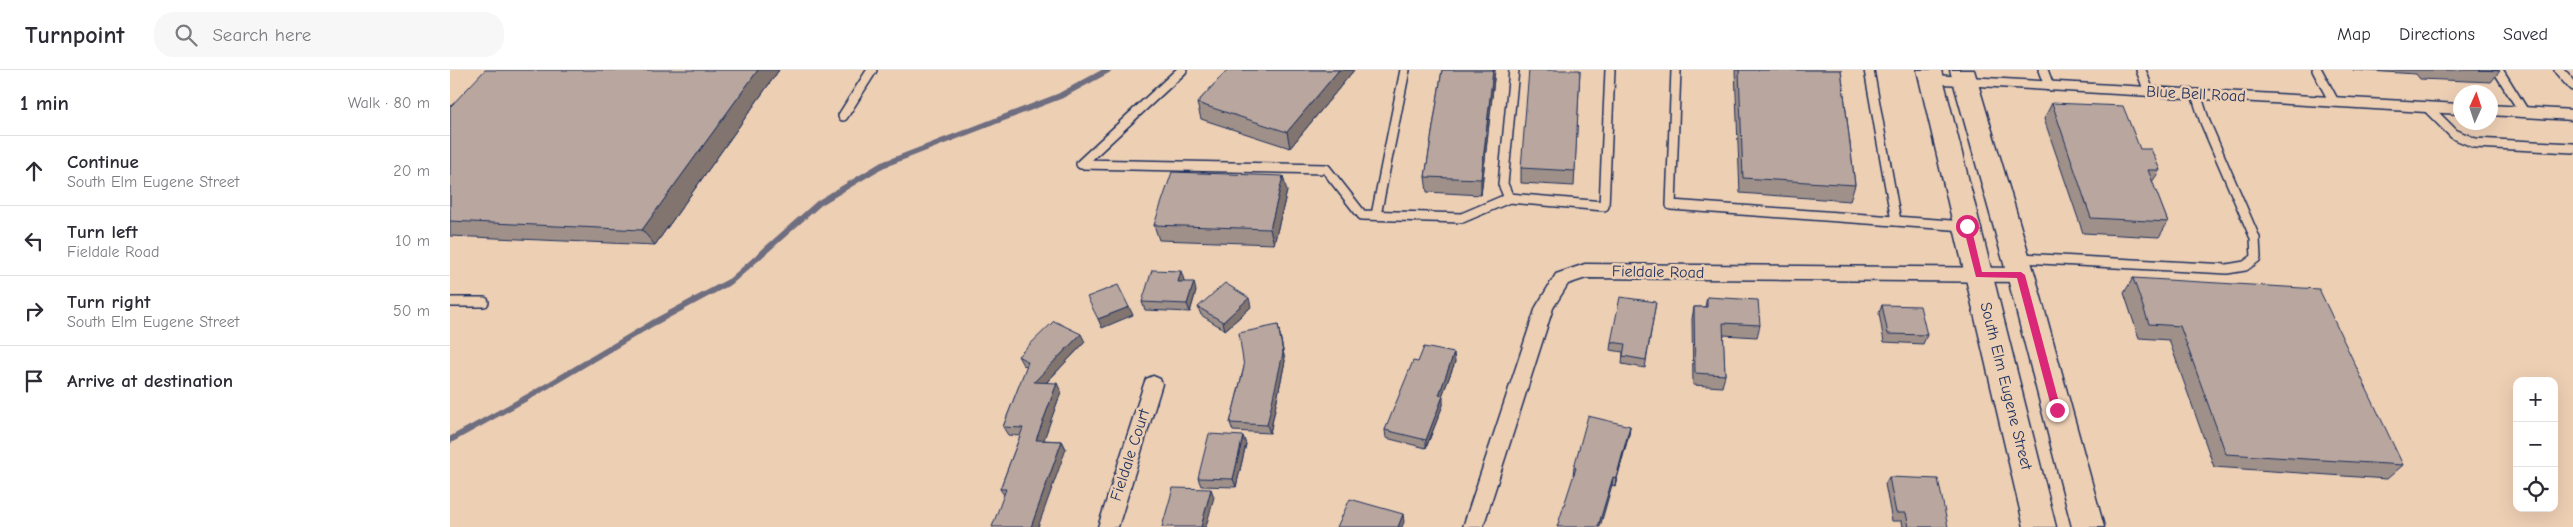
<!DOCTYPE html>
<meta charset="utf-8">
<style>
:root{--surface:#fff;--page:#f7f7f7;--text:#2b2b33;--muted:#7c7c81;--line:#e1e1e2}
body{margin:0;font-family:"Comic Neue",sans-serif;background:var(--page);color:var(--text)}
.controls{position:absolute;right:15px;bottom:15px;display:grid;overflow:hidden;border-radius:10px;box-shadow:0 5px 20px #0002}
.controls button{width:45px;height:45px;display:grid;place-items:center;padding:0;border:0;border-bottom:1px solid var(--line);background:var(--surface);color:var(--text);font:25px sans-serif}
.compass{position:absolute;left:2003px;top:15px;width:45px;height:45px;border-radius:50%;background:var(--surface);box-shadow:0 5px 20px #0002;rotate:3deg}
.stop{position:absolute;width:15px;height:15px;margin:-11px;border:4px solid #db2777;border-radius:50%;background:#fff}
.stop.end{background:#db2777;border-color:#fff;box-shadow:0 1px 5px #0008}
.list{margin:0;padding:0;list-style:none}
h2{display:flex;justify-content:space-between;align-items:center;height:65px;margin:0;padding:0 20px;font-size:21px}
h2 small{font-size:16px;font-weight:400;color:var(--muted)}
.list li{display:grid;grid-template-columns:32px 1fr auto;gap:15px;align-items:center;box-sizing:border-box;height:70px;padding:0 20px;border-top:1px solid var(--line)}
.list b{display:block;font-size:19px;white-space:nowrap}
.list p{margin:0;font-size:16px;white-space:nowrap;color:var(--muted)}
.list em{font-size:16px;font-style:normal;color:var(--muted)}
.icon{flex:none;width:28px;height:28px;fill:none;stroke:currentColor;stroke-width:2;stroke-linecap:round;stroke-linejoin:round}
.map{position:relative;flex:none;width:2123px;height:457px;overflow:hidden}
header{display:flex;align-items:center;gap:30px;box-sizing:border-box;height:70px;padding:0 25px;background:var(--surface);border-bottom:1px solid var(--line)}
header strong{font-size:24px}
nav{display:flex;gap:28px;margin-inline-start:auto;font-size:18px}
.search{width:350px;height:45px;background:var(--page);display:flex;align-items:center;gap:12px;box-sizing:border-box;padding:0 18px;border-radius:20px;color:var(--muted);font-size:19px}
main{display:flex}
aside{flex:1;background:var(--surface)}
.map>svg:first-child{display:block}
</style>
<header>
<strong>Turnpoint</strong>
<div class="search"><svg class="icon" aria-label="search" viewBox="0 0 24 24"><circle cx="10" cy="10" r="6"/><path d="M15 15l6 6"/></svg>Search here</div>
<nav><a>Map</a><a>Directions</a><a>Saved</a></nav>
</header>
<main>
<aside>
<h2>1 min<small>Walk · 80 m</small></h2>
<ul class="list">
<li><svg class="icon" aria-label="ahead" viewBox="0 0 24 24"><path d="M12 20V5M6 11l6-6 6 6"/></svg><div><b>Continue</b><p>South Elm Eugene Street</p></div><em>20 m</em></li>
<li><svg class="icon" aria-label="left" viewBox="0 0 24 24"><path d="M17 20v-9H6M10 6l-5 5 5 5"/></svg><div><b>Turn left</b><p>Fieldale Road</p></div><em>10 m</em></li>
<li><svg class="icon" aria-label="right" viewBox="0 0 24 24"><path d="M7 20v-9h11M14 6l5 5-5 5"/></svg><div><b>Turn right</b><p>South Elm Eugene Street</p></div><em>50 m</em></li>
<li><svg class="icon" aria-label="arrive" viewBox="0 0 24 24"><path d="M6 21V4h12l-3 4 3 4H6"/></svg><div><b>Arrive at destination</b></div></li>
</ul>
</aside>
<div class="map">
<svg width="2123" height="457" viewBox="0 0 2123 457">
<rect width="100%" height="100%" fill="#edcfb4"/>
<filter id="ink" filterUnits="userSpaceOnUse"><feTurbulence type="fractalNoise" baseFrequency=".02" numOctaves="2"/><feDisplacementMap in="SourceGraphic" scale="10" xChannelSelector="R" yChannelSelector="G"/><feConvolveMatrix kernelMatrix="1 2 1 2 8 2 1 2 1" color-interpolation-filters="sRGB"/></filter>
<g filter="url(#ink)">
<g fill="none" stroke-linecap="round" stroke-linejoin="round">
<path stroke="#6e6e80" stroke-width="6" d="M 0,370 L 87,322 L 203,253 L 281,211 L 369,133 L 432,95 L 610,26 L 658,0"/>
<defs>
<g id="lane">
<path d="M 732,0 L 631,94 L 876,99 L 912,145 L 1012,148 L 1059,128 L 1154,136 L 1160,0"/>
<path d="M 1226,0 L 1221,135 L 1515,156"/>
<path d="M 1419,0 L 1446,151"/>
<path d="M 1593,0 L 1599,16"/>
<path d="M 1691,0 L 1699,22"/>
<path d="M 1867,0 L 1884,32"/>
<path d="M 2048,0 L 2074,42"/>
<path d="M 2109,0 L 2123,16"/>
<path d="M 1977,37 L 2004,64 L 2025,73 L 2123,78"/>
<path d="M 393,46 L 422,0"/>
<path d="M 1059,128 L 1053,114 L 1064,0"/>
<path d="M 926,145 L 955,0"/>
<path d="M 1570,188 L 1777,199 L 1795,196 L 1806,188 L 1805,168 L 1755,52 L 1746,24"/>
<path d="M 0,232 L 34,232"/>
</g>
<g id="street">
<path d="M 1481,5 L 2010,34 L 2010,44 L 1476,13 L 1474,10 L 1476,7 Z"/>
<path d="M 2040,35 L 2123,40 L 2123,50 L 2040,45 Z"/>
<path d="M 1135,194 L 1571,198 L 1577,200 L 1580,205 L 1577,210 L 1571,212 L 1136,208 L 1118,214 L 1103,238 L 1033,457 L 1013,457 L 1086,237 L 1106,204 Z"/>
<path d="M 703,306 L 710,309 L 712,314 L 668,457 L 648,457 L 694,314 L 696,309 Z"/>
</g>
<g id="primary">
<path d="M 1467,0 L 1491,0 L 1606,457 L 1574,457 Z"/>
<path d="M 1500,0 L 1524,0 L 1585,205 L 1654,457 L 1622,457 L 1557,205 Z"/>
</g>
</defs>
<use href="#lane" stroke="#1b2f5e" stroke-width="12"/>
<use href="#street" stroke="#1b2f5e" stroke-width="3"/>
<use href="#primary" stroke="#1b2f5e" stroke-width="3"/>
<use href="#lane" stroke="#edcfb4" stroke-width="9"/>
<use href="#street" fill="#edcfb4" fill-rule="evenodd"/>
<use href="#primary" fill="#edcfb4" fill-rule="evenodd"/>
</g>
<g fill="#9f9089" stroke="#1b2f5e">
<path d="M 329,0 L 205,175 L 0,166 L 0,37 Z"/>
<path d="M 777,0 L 904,0 L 840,78 L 751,49 L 747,33 Z"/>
<path d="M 992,0 L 1045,0 L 1031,125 L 977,122 L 975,107 Z"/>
<path d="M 1130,0 L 1124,116 L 1071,113 L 1071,98 Z"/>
<path d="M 1285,0 L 1391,0 L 1405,115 L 1400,131 L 1290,123 Z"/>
<path d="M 1903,0 L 2049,0 L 2050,1 L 2041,12 L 1970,9 L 1966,4 Z"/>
<path d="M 1602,33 L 1690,79 L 1710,100 L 1702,112 L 1718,152 L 1709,167 L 1633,163 L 1594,49 Z"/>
<path d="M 837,121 L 824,174 L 709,170 L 704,155 Z"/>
<path d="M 1683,208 L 1953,395 L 1937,409 L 1764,397 L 1719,270 L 1689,268 L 1674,223 Z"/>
<path d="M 734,210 L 734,212 L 746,221 L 740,242 L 695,240 L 692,232 Z"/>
<path d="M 1257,227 L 1310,255 L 1307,267 L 1273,265 L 1275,305 L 1272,317 L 1243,315 L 1242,249 L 1244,237 L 1255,237 Z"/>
<path d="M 1206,232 L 1195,298 L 1172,294 L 1173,282 L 1160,280 L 1161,272 Z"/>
<path d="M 1432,235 L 1477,265 L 1473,274 L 1434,272 L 1429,243 Z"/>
<path d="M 748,237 L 801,237 L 775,260 L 751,245 Z"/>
<path d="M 828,255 L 835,291 L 820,363 L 783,361 L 780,353 L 794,297 Z"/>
<path d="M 635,272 L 596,313 L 611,322 L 593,370 L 612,371 L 616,379 L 554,425 L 550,419 L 570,366 L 558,365 L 553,357 L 577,296 L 573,295 L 568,286 Z"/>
<path d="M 968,292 L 1005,292 L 992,326 L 993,335 L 976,378 L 936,368 L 935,360 Z"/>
<path d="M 1180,356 L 1179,364 L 1165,416 L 1123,405 L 1124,397 Z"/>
<path d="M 796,374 L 786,417 L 751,416 L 748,408 Z"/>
<path d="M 1439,407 L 1498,457 L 1453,457 L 1452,451 L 1442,451 L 1435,414 Z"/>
</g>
<g fill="#82756f" stroke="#1b2f5e">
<path d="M 308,0 L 329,0 L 205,175 L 192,160 Z"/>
<path d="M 889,0 L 904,0 L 840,78 L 837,62 Z"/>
<path d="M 1043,0 L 1045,0 L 1031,125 L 1031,109 Z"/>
<path d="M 833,106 L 837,121 L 824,174 L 820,159 Z"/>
<path d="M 731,201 L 734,210 L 731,220 L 728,212 Z"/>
<path d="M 744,212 L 746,221 L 740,242 L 737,234 Z"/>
<path d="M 799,228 L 801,237 L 775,260 L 773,252 Z"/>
<path d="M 679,237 L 683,245 L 652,258 L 648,249 Z"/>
<path d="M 828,255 L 835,291 L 820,363 L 817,355 Z"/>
<path d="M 631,264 L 635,272 L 588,321 L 584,312 Z"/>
<path d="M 1004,283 L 1005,292 L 989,334 L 989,325 Z"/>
<path d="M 607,313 L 611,322 L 591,378 L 586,370 Z"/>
<path d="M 993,326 L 993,335 L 976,378 L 976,370 Z"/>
<path d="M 1180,356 L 1179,364 L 1165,416 L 1166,408 Z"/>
<path d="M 793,366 L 796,374 L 786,417 L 783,409 Z"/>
<path d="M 612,371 L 616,379 L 588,457 L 581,457 Z"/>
<path d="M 1163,407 L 1162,415 L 1150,457 L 1148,457 Z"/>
<path d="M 761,419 L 764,427 L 756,457 L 751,457 Z"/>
<path d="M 953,444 L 954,452 L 952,457 L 948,457 Z"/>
</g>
<g fill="#b9a79f" stroke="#1b2f5e">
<path d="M 35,0 L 308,0 L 192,160 L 0,151 L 0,37 Z"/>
<path d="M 777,0 L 889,0 L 837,62 L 747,33 Z"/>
<path d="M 992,0 L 1043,0 L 1031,109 L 975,107 Z"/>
<path d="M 1079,0 L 1130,0 L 1125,101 L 1071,98 Z"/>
<path d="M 1289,0 L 1391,0 L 1405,115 L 1293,108 Z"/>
<path d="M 2029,0 L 2049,0 L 2050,1 Z"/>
<path d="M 1602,33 L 1673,36 L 1690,79 L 1701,79 L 1710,100 L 1698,100 L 1718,152 L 1641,148 Z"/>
<path d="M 722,102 L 833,106 L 820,159 L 704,155 Z"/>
<path d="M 702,200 L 731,201 L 728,212 L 744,212 L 737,234 L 692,232 Z"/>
<path d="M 1683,208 L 1869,219 L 1953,395 L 1776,384 L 1730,256 L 1699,254 Z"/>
<path d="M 775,213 L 799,228 L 773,252 L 748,237 Z"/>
<path d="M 668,215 L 679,237 L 648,249 L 637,227 Z"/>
<path d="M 1170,227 L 1206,232 L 1196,290 L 1173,286 L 1175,274 L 1161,272 Z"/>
<path d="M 1257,227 L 1308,230 L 1310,255 L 1273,253 L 1275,305 L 1245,303 L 1244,237 L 1257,237 Z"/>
<path d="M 1432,235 L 1470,236 L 1477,265 L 1438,264 Z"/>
<path d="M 604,251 L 631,264 L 584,312 L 607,313 L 586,370 L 612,371 L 581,457 L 542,457 L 556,419 L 550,419 L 573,358 L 553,357 L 578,292 L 568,286 Z"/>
<path d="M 828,255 L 833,283 L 817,355 L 780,353 L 794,297 L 789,263 Z"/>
<path d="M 974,277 L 1004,283 L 989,325 L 993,326 L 976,370 L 935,360 L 963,291 L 968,292 Z"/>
<path d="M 1138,346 L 1180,356 L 1166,408 L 1163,407 L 1148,457 L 1107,457 L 1126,398 L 1124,397 Z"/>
<path d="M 759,364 L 793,366 L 783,409 L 748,408 Z"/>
<path d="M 1439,407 L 1488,409 L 1498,457 L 1459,457 L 1456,443 L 1446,443 Z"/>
<path d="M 723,418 L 761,419 L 751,457 L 712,457 Z"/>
<path d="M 900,429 L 953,444 L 948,457 L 887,457 Z"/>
</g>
</g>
<path fill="#db2777" d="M 1517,153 L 1521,156 L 1532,202 L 1571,202 L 1575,205 L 1611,340 L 1610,342 L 1607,344 L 1602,340 L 1567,208 L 1526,207 L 1513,156 Z"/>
<g text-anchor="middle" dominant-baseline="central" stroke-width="5" stroke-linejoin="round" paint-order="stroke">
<g font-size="16" fill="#1b2f5e" stroke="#edcfb4">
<text transform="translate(1746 24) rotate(3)">Blue Bell Road</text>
<text transform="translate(1208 202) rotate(1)">Fieldale Road</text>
<text transform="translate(1556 316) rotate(76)">South Elm Eugene Street</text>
<text transform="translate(680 385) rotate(-72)">Fieldale Court</text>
</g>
</g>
</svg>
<div class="controls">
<button>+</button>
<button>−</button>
<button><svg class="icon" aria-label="locate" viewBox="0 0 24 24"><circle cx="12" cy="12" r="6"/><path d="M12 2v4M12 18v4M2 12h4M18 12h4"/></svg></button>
</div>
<svg class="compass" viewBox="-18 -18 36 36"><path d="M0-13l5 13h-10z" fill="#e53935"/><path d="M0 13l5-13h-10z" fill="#7c7c81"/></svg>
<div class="stop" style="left:1517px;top:156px"></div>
<div class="stop end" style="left:1607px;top:340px"></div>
</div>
</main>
